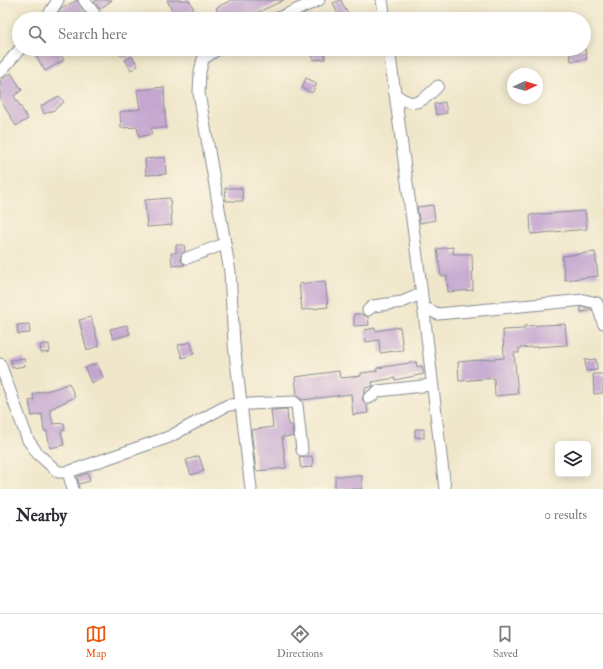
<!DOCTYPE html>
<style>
:root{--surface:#fff;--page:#f7f7f7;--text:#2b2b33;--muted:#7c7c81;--line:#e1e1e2;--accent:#ea580c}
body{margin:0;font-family:"IM FELL Double Pica",serif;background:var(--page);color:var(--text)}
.controls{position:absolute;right:12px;bottom:12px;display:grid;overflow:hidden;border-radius:6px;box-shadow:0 2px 10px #0003}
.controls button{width:36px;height:36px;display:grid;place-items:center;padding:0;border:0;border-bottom:1px solid var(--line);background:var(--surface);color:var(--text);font:20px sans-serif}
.compass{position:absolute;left:507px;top:68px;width:36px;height:36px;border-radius:50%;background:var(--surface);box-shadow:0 2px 10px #0003;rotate:86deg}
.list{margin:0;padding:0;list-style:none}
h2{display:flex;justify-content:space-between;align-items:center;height:52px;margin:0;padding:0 16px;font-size:17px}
h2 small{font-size:13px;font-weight:400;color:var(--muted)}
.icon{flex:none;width:22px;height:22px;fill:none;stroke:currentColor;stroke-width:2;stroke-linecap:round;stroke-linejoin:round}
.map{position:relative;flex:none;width:603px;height:489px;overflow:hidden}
.search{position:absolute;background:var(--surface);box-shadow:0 2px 10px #0003;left:12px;right:12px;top:12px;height:44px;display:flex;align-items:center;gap:10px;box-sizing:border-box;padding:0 14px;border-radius:22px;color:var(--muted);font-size:15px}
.sheet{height:124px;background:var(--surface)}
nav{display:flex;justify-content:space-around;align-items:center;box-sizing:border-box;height:56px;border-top:1px solid var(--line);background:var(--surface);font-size:11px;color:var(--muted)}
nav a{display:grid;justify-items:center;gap:2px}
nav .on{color:var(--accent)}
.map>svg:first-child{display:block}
</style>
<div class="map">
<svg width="603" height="489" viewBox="0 0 603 489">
<rect width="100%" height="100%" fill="#fcf5e5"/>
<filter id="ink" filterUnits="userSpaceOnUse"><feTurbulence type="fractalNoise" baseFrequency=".025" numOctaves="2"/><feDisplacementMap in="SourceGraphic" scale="8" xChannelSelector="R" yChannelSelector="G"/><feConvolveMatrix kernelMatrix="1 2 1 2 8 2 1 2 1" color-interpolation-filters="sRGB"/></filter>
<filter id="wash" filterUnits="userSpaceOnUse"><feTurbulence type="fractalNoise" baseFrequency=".012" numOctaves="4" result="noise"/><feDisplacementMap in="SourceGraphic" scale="16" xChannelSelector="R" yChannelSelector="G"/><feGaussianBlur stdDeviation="0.9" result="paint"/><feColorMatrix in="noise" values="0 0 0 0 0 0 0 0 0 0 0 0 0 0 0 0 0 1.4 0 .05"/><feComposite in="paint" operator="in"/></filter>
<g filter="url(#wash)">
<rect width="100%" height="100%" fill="#f0e7cb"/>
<g id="blocks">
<g fill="#c4a6d0">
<path d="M 77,0 L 88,18 L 62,19 L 59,12 L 61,9 Z"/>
<path d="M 97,0 L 112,0 L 100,9 L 94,2 Z"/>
<path d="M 167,0 L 189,0 L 194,9 L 176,18 Z"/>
<path d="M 231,0 L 284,0 L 254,14 L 255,17 L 250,19 L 247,19 L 245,14 L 235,19 L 221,19 L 216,8 Z"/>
<path d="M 341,0 L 350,19 L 340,19 L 333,3 Z"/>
<path d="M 32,49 L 57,49 L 64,60 L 45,71 Z"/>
<path d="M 312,49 L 325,49 L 325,59 L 313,60 Z"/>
<path d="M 569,49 L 585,49 L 587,59 L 571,61 Z"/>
<path d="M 132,56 L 138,66 L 131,70 L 125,60 Z"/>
<path d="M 11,73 L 22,90 L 14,96 L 28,119 L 16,126 L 0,99 L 0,81 Z"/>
<path d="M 306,78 L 317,83 L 312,93 L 302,88 Z"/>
<path d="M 164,87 L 166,128 L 151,128 L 152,134 L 139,137 L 137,127 L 121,128 L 120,112 L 140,109 L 137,90 Z"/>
<path d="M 59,96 L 64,102 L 54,110 L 44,114 L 41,106 Z"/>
<path d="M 445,102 L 447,113 L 436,115 L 434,104 Z"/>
<path d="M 165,157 L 166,174 L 146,175 L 145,159 Z"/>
<path d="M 225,188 L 242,188 L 243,201 L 226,201 Z"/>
<path d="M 170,198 L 172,225 L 147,227 L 145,200 Z"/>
<path d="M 433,205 L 435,220 L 420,223 L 417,207 Z"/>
<path d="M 585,211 L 587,229 L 531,234 L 530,215 Z"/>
<path d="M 176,245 L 184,245 L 185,251 L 180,257 L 181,261 L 185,265 L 172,266 L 171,253 L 176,253 Z"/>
<path d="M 453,247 L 453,254 L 472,254 L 473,290 L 448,292 L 447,276 L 441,276 L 437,249 Z"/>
<path d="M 595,252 L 598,276 L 565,280 L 562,256 Z"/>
<path d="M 325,281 L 328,307 L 302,310 L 299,284 Z"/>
<path d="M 581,307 L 591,309 L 592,311 L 581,312 Z"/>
<path d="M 354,314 L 362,314 L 368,317 L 369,325 L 354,326 Z"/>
<path d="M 91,317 L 99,346 L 87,350 L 79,320 Z"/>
<path d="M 29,324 L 30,333 L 18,334 L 17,325 Z"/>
<path d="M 565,324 L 567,345 L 519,348 L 519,353 L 514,353 L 518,394 L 495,396 L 494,378 L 459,381 L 458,362 L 504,358 L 503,330 L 524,329 L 524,326 Z"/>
<path d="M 127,325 L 130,334 L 113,339 L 110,329 Z"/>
<path d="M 400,327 L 403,350 L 380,353 L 379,340 L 366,342 L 365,330 L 375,328 L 375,331 Z"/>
<path d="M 191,342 L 194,354 L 182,358 L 178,345 Z"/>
<path d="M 49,344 L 50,352 L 41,353 L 40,345 Z"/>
<path d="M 24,358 L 25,366 L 12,368 L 11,360 Z"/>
<path d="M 596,359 L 597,370 L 586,371 L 585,360 Z"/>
<path d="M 416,362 L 417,367 L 422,366 L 424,374 L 395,380 L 395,378 L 372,382 L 373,386 L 365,388 L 365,392 L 362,399 L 367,405 L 368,413 L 353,415 L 351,394 L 302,400 L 297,396 L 295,377 L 339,371 L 340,378 L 361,376 L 361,373 L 377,371 L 377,368 Z"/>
<path d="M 97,363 L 103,378 L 91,383 L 85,368 Z"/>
<path d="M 593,374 L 603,374 L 603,393 L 594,394 Z"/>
<path d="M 69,383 L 75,397 L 50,409 L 53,424 L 64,423 L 65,430 L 61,431 L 64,445 L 50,448 L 47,431 L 44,431 L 42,414 L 32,416 L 29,401 L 34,400 L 33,394 L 57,388 Z"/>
<path d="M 287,409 L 288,425 L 292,425 L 293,436 L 282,437 L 286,468 L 256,471 L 251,430 L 273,427 L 271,410 Z"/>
<path d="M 415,429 L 424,429 L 424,438 L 415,437 Z"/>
<path d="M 199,456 L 204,471 L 191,475 L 186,460 Z"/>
<path d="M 312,456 L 313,467 L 301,468 L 299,457 Z"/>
<path d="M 88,473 L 90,481 L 79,484 L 77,477 Z"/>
<rect x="335" y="476" width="27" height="13"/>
</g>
</g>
</g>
<g filter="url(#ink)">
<use href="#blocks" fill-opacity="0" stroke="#868b94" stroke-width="1"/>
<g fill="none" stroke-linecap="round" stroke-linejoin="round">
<defs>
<g id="minor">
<path d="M 84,0 L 98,19"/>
<path d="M 382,0 L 385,19"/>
<path d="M 46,19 L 58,0"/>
<path d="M 276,19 L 319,0"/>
<path d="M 122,49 L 123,50"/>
<path d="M 218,49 L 203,59 L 200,72 L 199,93 L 230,272 L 234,344 L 251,489"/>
<path d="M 389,49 L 420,279 L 445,489"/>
<path d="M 0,72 L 20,49"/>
<path d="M 395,94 C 414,110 423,101 438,86"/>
<path d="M 187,258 L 224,244"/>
<path d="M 423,307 L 438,314 L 584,300 L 597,303 L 603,323"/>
<path d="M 368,310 L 373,306 L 402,302 L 421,294"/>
<path d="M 0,364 L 28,440 L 38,454 L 58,472 L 68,472"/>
<path d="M 369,398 L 378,391 L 431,385"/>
<path d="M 73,489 L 68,472 L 169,437 L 228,405 L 294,402 L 297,405 L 302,450"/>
</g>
</defs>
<use href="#minor" stroke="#868b94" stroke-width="13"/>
<use href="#minor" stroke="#fff" stroke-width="11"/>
</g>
</g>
</svg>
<div class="controls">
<button><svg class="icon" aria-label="layers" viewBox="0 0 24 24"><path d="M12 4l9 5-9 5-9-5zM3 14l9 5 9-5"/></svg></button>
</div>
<svg class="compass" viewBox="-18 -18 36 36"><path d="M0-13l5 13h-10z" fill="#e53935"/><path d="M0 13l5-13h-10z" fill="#7c7c81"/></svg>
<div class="search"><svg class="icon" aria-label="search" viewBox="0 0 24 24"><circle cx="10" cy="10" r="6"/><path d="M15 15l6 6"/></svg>Search here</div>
</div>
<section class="sheet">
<h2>Nearby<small>0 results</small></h2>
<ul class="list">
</ul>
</section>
<nav>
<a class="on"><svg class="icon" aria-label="map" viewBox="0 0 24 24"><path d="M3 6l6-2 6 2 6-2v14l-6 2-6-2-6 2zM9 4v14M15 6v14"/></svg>Map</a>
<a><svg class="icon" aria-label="directions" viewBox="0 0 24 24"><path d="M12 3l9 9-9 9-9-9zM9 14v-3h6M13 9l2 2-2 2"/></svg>Directions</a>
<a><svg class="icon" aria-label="saved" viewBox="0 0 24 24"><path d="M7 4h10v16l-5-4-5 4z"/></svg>Saved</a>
</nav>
